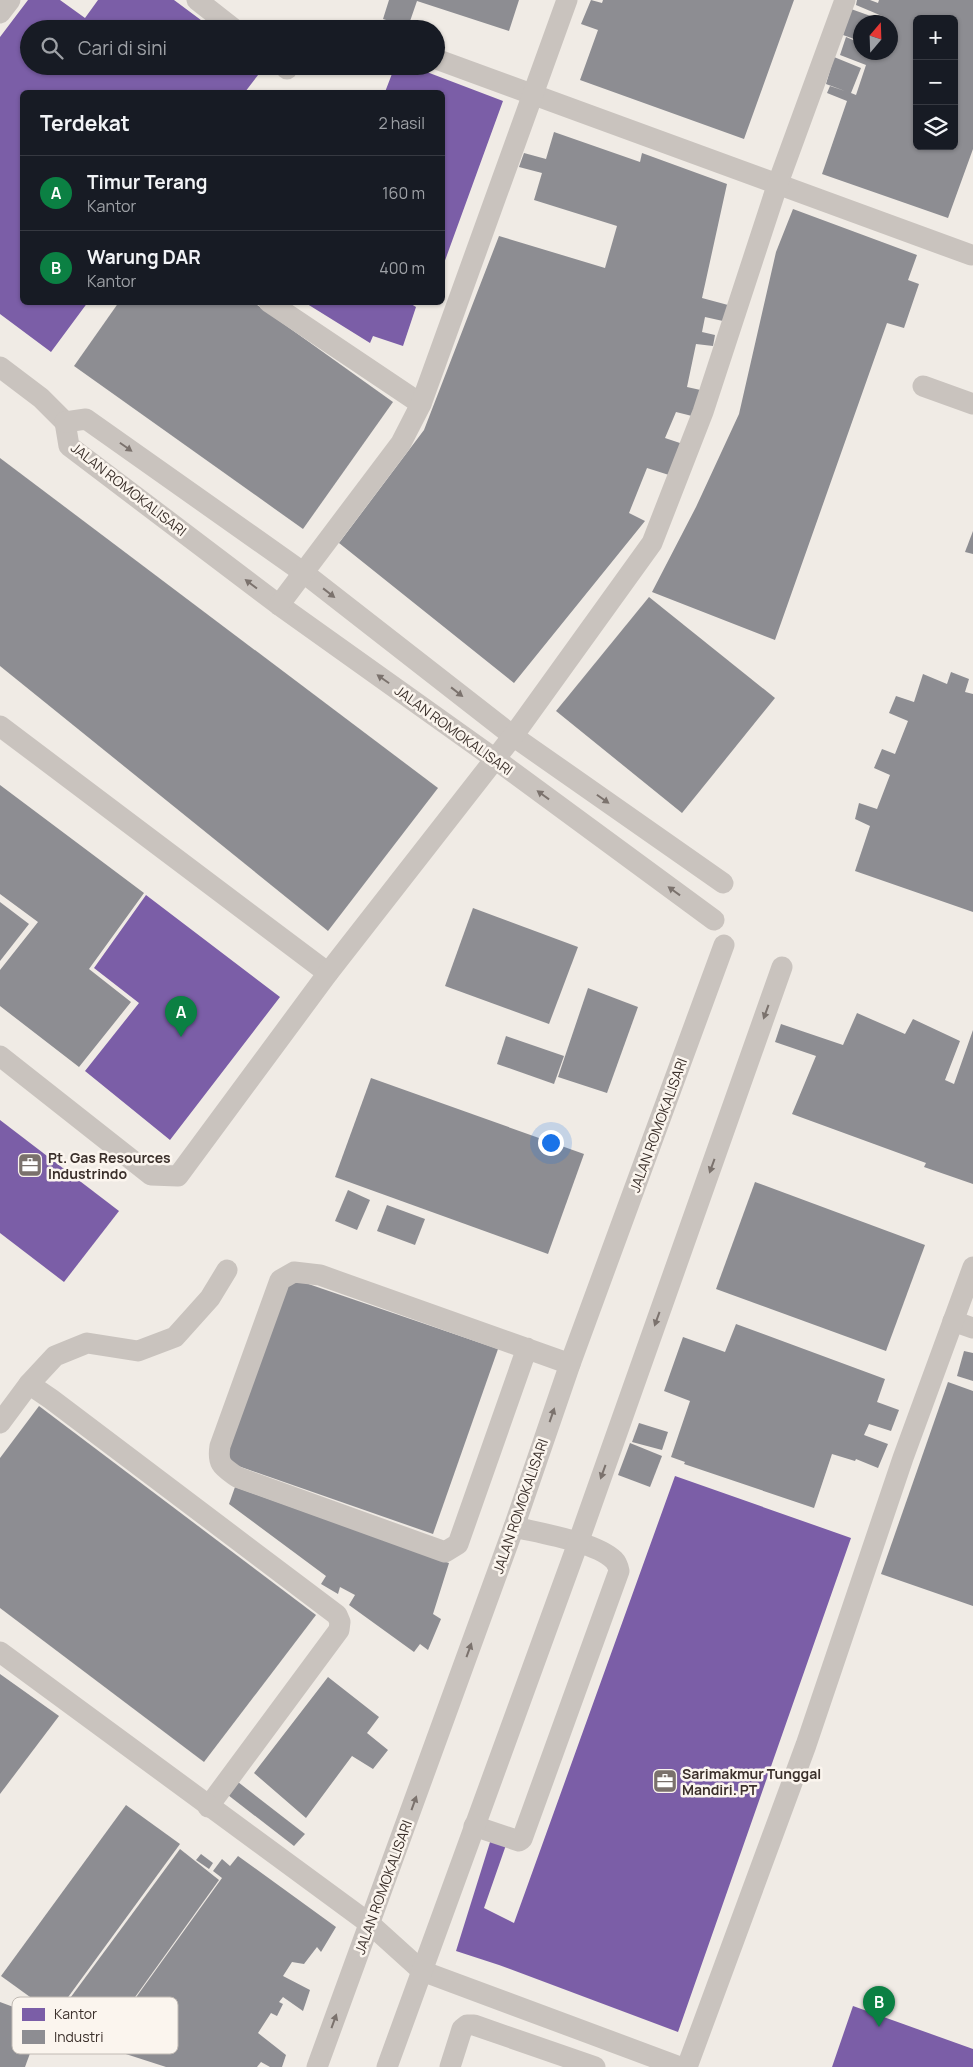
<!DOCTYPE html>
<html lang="id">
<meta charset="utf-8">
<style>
:root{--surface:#171b24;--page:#20242c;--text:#f1f3f6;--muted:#9ea1a6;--line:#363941;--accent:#0b8043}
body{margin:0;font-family:Manrope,sans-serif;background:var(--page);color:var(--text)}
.controls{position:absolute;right:15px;top:15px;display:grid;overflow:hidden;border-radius:8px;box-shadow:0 1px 4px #0004}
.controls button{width:45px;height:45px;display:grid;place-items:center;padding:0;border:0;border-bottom:1px solid var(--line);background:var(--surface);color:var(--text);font:25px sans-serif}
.compass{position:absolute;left:853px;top:15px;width:45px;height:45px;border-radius:50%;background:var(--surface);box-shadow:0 1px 4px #0004;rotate:19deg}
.you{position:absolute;left:550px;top:1142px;width:18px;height:18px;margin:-12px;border:4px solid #fff;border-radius:50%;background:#1a73e8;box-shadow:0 0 0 8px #1a73e833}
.badge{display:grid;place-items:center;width:32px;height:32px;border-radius:50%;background:var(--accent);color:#fff;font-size:16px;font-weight:700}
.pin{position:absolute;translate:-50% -41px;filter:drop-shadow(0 1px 2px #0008)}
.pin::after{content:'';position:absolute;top:26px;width:18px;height:15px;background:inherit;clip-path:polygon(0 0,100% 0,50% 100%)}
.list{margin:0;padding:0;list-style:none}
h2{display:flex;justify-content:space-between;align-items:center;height:65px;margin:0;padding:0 20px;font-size:21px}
h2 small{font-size:16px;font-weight:400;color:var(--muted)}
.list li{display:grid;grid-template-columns:32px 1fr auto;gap:15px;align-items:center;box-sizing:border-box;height:75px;padding:0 20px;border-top:1px solid var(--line)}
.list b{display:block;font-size:19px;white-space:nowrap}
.list p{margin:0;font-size:16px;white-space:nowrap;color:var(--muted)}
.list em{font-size:16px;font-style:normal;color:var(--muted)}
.icon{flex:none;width:28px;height:28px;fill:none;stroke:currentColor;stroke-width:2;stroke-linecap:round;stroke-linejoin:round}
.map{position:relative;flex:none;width:973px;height:2067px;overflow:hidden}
.search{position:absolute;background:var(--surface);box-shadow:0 1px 4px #0004;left:20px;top:20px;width:425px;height:55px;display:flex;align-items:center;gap:12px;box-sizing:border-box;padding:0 18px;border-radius:28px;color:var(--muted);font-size:19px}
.panel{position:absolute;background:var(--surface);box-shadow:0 1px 4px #0004;left:20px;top:90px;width:425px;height:215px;border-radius:8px}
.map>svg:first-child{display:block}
</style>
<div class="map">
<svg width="973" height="2067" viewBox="0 0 973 2067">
<rect width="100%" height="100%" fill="#f0ebe5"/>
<g fill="#7b5ea7">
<path d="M 28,0 L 60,0 L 85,18 L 98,0 L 174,0 L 213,29 L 29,29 L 29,66 L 265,66 L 245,92 L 22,92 L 22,302 L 88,302 L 51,352 L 0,314 L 0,37 Z"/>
<path d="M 395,66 L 411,66 L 503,101 L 443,266 L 442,92 L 385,92 Z"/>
<path d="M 304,302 L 408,302 L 416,307 L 403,346 L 373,336 L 370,343 Z"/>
<path d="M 146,895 L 280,997 L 170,1140 L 85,1071 L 139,1003 L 94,968 Z"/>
<path d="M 0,1120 L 119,1211 L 64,1282 L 0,1233 Z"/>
<path d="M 675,1476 L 851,1538 L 678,2032 L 499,1965 L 456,1951 L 491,1839 L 506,1845 L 484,1908 L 514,1923 Z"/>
<path d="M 853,2006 L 973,2049 L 973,2067 L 832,2067 Z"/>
</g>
<g fill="#8d8d92" fill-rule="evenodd">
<path d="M 389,0 L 519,0 L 509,31 L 417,1 L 408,27 L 383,19 Z"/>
<path d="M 591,0 L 602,3 L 603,0 L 794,0 L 744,139 L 580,80 L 598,30 L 581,24 Z"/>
<path d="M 857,0 L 870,0 L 878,3 L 879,0 L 973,0 L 973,149 L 948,218 L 822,174 L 847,101 L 827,93 L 830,86 L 845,91 L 826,84 L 834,57 L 861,68 L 851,93 L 856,95 L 866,65 L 840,55 L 846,37 L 860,43 L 860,52 L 890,52 L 890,22 L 880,22 L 882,16 L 856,5 ZM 917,19 L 954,19 L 954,146 L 917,146 Z"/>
<path d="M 851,9 L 879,19 L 877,22 L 860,22 L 860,41 L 843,35 Z"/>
<path d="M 554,132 L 640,162 L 642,153 L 727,184 L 702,298 L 728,305 L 723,321 L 705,317 L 702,332 L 715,335 L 713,346 L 696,344 L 687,387 L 705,391 L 696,417 L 676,412 L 665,438 L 686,445 L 669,475 L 647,468 L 629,513 L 645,521 L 514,683 L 339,543 L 424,430 L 499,236 L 605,268 L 617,226 L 534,200 L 542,173 L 519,167 L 524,153 L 546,159 Z"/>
<path d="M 793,209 L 917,255 L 908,280 L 919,284 L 904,328 L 887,323 L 775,640 L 652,592 L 696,507 L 739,414 L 776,252 Z"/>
<path d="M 119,302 L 253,302 L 393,402 L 303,529 L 74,366 Z"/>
<path d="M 0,458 L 438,788 L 328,931 L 0,666 Z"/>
<path d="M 973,531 L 973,554 L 965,552 Z"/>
<path d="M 649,597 L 775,698 L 682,813 L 556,711 Z"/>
<path d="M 951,672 L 969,679 L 965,692 L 973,694 L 973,912 L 855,871 L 870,826 L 855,819 L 859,803 L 877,809 L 890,775 L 874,768 L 882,749 L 895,754 L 908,721 L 889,713 L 896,696 L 914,702 L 923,674 L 947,684 Z"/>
<path d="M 0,785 L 144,893 L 89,969 L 131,1002 L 79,1067 L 0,1006 L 0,970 L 38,922 L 0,894 Z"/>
<path d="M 0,902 L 29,924 L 0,961 Z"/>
<path d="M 473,908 L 578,947 L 549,1024 L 445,986 Z"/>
<path d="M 588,988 L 638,1007 L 607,1093 L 558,1077 Z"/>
<path d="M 857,1013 L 905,1034 L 913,1019 L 960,1041 L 945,1080 L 954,1084 L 973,1030 L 973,1184 L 924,1167 L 926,1163 L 792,1114 L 816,1056 L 775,1042 L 781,1024 L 843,1045 Z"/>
<path d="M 506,1036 L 564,1056 L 554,1084 L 497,1064 Z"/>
<path d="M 371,1078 L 584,1154 L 548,1254 L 335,1177 Z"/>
<path d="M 755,1182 L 925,1245 L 886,1351 L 716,1289 Z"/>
<path d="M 348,1190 L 370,1200 L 357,1230 L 335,1221 Z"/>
<path d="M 387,1205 L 425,1219 L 415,1245 L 377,1231 Z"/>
<path d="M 288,1277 L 498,1349 L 433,1534 L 224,1461 Z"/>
<path d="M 736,1324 L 885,1379 L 877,1402 L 899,1410 L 891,1431 L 869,1424 L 864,1435 L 888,1444 L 878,1468 L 856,1459 L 855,1461 L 832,1454 L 814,1508 L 684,1464 L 685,1462 L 671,1457 L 690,1401 L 664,1391 L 683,1337 L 725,1352 Z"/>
<path d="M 964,1351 L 973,1353 L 973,1381 L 957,1376 Z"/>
<path d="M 948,1382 L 973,1391 L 973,1606 L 881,1574 Z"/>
<path d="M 39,1406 L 316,1615 L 204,1762 L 0,1608 L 0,1458 Z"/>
<path d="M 639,1423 L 668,1432 L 662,1450 L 632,1442 Z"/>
<path d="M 630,1443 L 662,1456 L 650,1487 L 618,1475 Z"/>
<path d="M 235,1487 L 449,1563 L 433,1614 L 441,1619 L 428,1650 L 420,1644 L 414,1652 L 349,1605 L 355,1595 L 340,1587 L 338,1594 L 321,1584 L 326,1576 L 229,1504 Z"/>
<path d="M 0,1674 L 59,1716 L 0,1794 Z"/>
<path d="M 328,1677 L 379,1717 L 367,1733 L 388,1750 L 373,1769 L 352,1756 L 306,1818 L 254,1773 Z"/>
<path d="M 238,1782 L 305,1834 L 294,1846 L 228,1795 Z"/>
<path d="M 126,1805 L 180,1844 L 55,2015 L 1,1976 Z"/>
<path d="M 180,1849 L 219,1880 L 100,2046 L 73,2037 L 51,2024 Z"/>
<path d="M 201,1854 L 213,1863 L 209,1869 L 196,1860 Z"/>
<path d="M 238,1856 L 336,1927 L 321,1952 L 317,1947 L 304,1964 L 292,1962 L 283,1976 L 310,1990 L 303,2011 L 283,1997 L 279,2002 L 283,2004 L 277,2016 L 271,2013 L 258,2033 L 286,2055 L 282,2067 L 270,2067 L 261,2062 L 257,2067 L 166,2067 L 101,2046 L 222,1878 L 213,1871 L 222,1859 L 230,1866 Z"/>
<path d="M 0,2002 L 43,2018 L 25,2067 L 0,2067 Z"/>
</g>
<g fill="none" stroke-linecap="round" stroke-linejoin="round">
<g stroke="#c9c3be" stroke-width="21">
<path d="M 197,0 L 234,29"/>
<path d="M 0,13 L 10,0"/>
<path d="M 436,59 L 971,255"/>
<path d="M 284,66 L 287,69"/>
<path d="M 269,302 L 421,404"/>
<path d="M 0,367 L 41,398 L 65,422"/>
<path d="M 923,386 L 973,404"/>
<path d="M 65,422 L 69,446 L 279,605 L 495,759 L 714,920"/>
<path d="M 65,422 L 86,419 L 304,573 L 513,736 L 723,883"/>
<path d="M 279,605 L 401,443 L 421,404 L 567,0"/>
<path d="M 0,726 L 328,973"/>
<path d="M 0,1056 L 151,1175 L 178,1176 L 328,973 L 513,736 L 652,543 L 703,412 L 778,183 L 845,0"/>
<path d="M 953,1321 L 973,1328"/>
<path d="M 527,1348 L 458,1544 L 445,1552 L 237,1477 C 223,1467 217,1465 220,1446 L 280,1280 L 294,1272 L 320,1275 L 570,1364"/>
<path d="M 29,1384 L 51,1399 L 337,1615 L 340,1622 L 339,1630 L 208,1807"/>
<path d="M 0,1423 L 29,1384 L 55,1356 L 87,1343 L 138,1351 L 175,1337 L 210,1298 L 227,1270"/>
<path d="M 0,1652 L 370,1924 L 422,1971 L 680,2067"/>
<path d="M 474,1826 L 519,1841 L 522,1839 L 619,1571 C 618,1566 617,1563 614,1560 C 596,1542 539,1533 514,1527"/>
<path d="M 317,2067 L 514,1527 L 570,1364 L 724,945"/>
<path d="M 387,2067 L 578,1543 L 782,967"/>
<path d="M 450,2067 L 462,2029 L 467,2025 L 474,2025 L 595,2067"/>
<path d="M 687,2067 L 806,1745 L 903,1458 L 973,1267"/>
</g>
</g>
<defs><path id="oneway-solid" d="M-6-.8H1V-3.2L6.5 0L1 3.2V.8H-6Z" transform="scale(1.25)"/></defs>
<g fill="#7b726d">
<use href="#oneway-solid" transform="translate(126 447) rotate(35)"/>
<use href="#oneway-solid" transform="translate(251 584) rotate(-143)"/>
<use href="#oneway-solid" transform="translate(329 593) rotate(38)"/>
<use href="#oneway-solid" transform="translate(383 679) rotate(-145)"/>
<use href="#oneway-solid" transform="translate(457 692) rotate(38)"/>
<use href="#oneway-solid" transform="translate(543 795) rotate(-144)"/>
<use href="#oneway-solid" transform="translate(603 799) rotate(35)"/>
<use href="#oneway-solid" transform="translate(674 891) rotate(-144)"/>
<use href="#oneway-solid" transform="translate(766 1012) rotate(110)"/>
<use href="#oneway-solid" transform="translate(712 1166) rotate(110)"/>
<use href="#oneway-solid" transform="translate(657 1319) rotate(110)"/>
<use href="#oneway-solid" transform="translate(552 1415) rotate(-71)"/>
<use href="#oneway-solid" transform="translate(603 1472) rotate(110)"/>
<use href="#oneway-solid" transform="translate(469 1650) rotate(-70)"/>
<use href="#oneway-solid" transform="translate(414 1803) rotate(-70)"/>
<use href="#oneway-solid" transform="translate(334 2021) rotate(-70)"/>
</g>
<defs>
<symbol id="office-square" viewBox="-11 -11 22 22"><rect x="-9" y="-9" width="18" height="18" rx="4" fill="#7a716c" stroke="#fbf5ee"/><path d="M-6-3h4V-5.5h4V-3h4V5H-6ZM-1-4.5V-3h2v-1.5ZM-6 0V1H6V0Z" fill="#fff"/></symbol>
</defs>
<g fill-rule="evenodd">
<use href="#office-square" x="16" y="1151" width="28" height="28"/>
<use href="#office-square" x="651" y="1767" width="28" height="28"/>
</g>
<g text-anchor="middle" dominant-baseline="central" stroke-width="5" stroke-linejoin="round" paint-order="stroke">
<g font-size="14" fill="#3b302b" stroke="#fbf5ee">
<text transform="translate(129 489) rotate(38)">JALAN ROMOKALISARI</text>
<text transform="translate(454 730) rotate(36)">JALAN ROMOKALISARI</text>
<text transform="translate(658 1125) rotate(-70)">JALAN ROMOKALISARI</text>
<text transform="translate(520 1506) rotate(-71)">JALAN ROMOKALISARI</text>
<text transform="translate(383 1887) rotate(-70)">JALAN ROMOKALISARI</text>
</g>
<g font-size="14" font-weight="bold" fill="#3b302b" stroke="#fbf5ee" text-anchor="start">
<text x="48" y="1157">Pt. Gas Resources<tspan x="48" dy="16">Industrindo</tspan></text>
<text x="682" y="1773">Sarimakmur Tunggal<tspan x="682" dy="16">Mandiri. PT</tspan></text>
</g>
</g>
<rect x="12" y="1997" width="166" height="57" rx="8" fill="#fbf5ee" stroke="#c1bab4" stroke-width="1"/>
<rect x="22" y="2008" width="23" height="13" fill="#7b5ea7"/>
<rect x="22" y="2030" width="23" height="14" fill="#8d8d92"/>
<g font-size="14" fill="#3b302b">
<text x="54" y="2019">Kantor</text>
<text x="54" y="2042">Industri</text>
</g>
</svg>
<div class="controls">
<button>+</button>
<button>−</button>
<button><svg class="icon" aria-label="layers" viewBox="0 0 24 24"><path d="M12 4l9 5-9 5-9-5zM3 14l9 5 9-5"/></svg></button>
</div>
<svg class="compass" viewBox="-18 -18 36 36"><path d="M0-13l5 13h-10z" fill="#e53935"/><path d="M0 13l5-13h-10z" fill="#9ea1a6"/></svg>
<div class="you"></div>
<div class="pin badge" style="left:181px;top:1037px">A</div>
<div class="pin badge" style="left:879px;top:2027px">B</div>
<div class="search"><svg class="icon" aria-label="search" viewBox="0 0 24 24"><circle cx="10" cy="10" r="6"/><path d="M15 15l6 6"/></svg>Cari di sini</div>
<section class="panel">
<h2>Terdekat<small>2 hasil</small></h2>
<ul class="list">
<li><span class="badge">A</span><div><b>Timur Terang</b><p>Kantor</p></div><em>160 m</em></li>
<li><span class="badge">B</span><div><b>Warung DAR</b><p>Kantor</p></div><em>400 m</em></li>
</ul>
</section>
</div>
